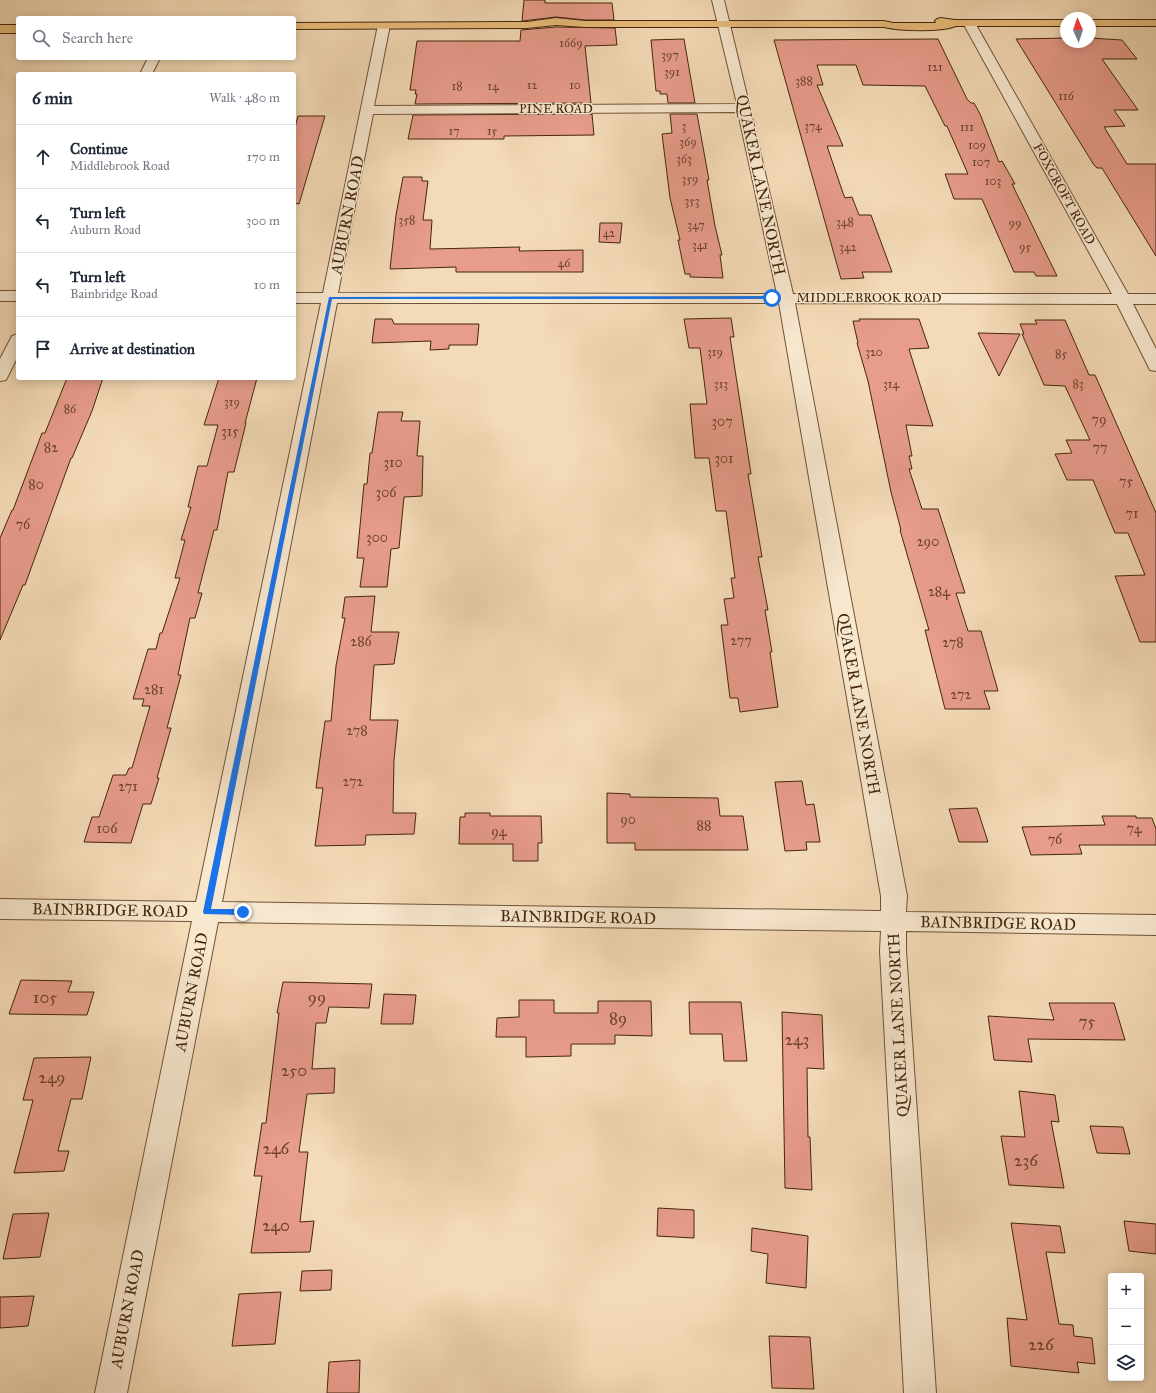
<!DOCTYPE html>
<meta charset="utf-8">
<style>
:root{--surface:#fff;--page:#f2f2f3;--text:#1f2937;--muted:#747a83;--line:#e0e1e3}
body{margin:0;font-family:"IM FELL Great Primer",serif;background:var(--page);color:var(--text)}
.controls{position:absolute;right:12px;bottom:12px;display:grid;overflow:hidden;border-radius:4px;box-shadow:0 2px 10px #0003}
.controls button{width:36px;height:36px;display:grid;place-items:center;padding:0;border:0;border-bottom:1px solid var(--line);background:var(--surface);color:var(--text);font:20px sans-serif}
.compass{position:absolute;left:1060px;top:12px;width:36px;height:36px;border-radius:50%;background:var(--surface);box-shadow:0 2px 10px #0003;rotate:357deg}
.stop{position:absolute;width:12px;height:12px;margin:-9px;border:3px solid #1a73e8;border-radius:50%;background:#fff}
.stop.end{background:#1a73e8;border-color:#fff;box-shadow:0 1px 4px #0008}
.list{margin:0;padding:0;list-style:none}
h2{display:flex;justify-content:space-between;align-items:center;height:52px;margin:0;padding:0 16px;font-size:17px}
h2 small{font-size:13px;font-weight:400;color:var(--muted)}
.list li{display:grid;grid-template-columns:26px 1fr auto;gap:12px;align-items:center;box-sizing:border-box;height:64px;padding:0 16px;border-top:1px solid var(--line)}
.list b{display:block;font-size:15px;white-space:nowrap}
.list p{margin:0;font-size:13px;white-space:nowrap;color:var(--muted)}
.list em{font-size:13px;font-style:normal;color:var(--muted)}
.icon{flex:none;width:22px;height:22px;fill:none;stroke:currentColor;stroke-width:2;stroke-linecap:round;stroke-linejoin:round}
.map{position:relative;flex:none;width:1156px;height:1393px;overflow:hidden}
.search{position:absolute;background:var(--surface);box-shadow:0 2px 10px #0003;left:16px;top:16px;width:280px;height:44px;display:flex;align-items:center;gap:10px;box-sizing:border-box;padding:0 14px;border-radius:4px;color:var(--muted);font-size:15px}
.panel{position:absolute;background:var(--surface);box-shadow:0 2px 10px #0003;left:16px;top:72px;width:280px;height:308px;border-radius:4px}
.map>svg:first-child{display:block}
</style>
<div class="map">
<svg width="1156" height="1393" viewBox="0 0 1156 1393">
<rect width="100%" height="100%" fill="#f4dbb7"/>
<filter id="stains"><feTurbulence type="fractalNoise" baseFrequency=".005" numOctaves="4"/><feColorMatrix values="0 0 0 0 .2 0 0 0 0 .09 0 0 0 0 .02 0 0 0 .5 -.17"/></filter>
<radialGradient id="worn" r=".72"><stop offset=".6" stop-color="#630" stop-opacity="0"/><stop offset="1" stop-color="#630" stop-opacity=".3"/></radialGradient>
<g fill="#e89c8c" stroke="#44260b">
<path d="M 524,0 L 545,0 L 545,3 L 612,3 L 614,20 L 585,20 L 556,17 L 522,21 Z"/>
<path d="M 556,27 L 615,28 L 617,45 L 585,46 L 591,103 L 415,104 L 417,94 L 415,94 L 416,90 L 410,90 L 417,41 L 520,41 L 521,30 Z"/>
<path d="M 1066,38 L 1066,42 L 1090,42 L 1090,38 L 1122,40 L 1137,59 L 1102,59 L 1138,110 L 1114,110 L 1125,126 L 1104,127 L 1127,164 L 1156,164 L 1156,256 L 1102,168 L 1097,168 L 1094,165 L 1016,39 Z"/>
<path d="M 684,39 L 695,103 L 668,103 L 667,94 L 660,94 L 660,91 L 656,91 L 651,40 Z"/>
<path d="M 938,39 L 967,99 L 971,103 L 974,103 L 980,114 L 999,162 L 1002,161 L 1015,184 L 1012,184 L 1057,276 L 1036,276 L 1034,272 L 1014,272 L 982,199 L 954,199 L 945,174 L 968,174 L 947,126 L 945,126 L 925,86 L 863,85 L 856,65 L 817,65 L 823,85 L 817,85 L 843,146 L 827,146 L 843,193 L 845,198 L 852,197 L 859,215 L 871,215 L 892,272 L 862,272 L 864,278 L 841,279 L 774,40 Z"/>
<path d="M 592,114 L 594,135 L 504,136 L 504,139 L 408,139 L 413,115 Z"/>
<path d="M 670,114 L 697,114 L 709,180 L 707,180 L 715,226 L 722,255 L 720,255 L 723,278 L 690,277 L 690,274 L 685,274 L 678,240 L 680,240 L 670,198 L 662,134 L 672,133 Z"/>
<path d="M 298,116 L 325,116 L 299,204 L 294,203 L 294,131 Z"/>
<path d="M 403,177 L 422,177 L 422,181 L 428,181 L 423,220 L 432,220 L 430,249 L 520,247 L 519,251 L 583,250 L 583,272 L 456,272 L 456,267 L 390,269 L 396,215 Z"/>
<path d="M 600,223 L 622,223 L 620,243 L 599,242 Z"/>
<path d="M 731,318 L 734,337 L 730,337 L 751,474 L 748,474 L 762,557 L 758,557 L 768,610 L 765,610 L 772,652 L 770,652 L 778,707 L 740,712 L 738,698 L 730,698 L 721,625 L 728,625 L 724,599 L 734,598 L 731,578 L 735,578 L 726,511 L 716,511 L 709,458 L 695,458 L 690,404 L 707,404 L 700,348 L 689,348 L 684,319 Z"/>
<path d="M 375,319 L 392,319 L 394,324 L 479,324 L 477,345 L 449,345 L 449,349 L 430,350 L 431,341 L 372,343 Z"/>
<path d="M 859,319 L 919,319 L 929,348 L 909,349 L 933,426 L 906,425 L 912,456 L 909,456 L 912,469 L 909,469 L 922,509 L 938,509 L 965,593 L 956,593 L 968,631 L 981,631 L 998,691 L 984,691 L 990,709 L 945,709 L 925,630 L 929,630 L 900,530 L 901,530 L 891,492 L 868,381 L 857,343 L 858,343 L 853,321 L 860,321 Z"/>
<path d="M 1035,320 L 1065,320 L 1089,375 L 1095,375 L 1156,513 L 1156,642 L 1140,642 L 1115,576 L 1145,575 L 1128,533 L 1115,533 L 1093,480 L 1067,480 L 1055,454 L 1072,453 L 1066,440 L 1090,440 L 1065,386 L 1044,385 L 1022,334 L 1024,334 L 1020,324 L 1037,324 Z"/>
<path d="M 978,333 L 1020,334 L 999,376 Z"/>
<path d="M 67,378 L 103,378 L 92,411 L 72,458 L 71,458 L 25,585 L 23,585 L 0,640 L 0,538 L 12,510 L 13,510 L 36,449 L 42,433 L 45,433 Z"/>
<path d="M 219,378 L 257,378 L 245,423 L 246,423 L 234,472 L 228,472 L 217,530 L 214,530 L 198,593 L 202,593 L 195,618 L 190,618 L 178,675 L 181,675 L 167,728 L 171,728 L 157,778 L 159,778 L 151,804 L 143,804 L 131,843 L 84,842 L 92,817 L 99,817 L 113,775 L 126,775 L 129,768 L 132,768 L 150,706 L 142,706 L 144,699 L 133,699 L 148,649 L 156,649 L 160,633 L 162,633 L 180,578 L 175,578 L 185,540 L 181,540 L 191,507 L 188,507 L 198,466 L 207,466 L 218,425 L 204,425 Z"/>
<path d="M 378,412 L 403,412 L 401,421 L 420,421 L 417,456 L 423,456 L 422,496 L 404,497 L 399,548 L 391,549 L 387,587 L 360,587 L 364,558 L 357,558 L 364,484 L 367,484 L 370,453 L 372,453 Z"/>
<path d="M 375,596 L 371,632 L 399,632 L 394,664 L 374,665 L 370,720 L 398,720 L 394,760 L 393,813 L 416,813 L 414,834 L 366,835 L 365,845 L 315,846 L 323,788 L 316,788 L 325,721 L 331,721 L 336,666 L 345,618 L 342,618 L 345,597 Z"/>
<path d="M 802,781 L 806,805 L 814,804 L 820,842 L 806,842 L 807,850 L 785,851 L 775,782 Z"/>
<path d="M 607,793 L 630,794 L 630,797 L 718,798 L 720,816 L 743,816 L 748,850 L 635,850 L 635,843 L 607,843 Z"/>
<path d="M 977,808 L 988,842 L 959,842 L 949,809 Z"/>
<path d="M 465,813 L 490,813 L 490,816 L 541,816 L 542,843 L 538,843 L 538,861 L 513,861 L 513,844 L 459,844 L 460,817 L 465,817 Z"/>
<path d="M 1102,816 L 1136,816 L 1136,818 L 1152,818 L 1156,829 L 1156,845 L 1079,845 L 1082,854 L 1031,855 L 1022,827 L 1105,825 Z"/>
<path d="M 21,980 L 72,981 L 68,992 L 94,992 L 87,1015 L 9,1014 Z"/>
<path d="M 283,982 L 372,984 L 369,1008 L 329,1007 L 326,1023 L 316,1023 L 312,1069 L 335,1068 L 334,1093 L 307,1094 L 299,1152 L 308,1152 L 300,1222 L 314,1221 L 310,1252 L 251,1253 L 262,1176 L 254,1176 L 262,1123 L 266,1123 L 279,1013 L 277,1013 Z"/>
<path d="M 384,994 L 416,995 L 413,1024 L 381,1024 Z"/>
<path d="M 519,1000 L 554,1000 L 554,1013 L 598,1013 L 598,1001 L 651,1001 L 652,1036 L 615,1035 L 615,1044 L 571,1044 L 571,1056 L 526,1057 L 526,1037 L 496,1037 L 497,1018 L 519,1017 Z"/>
<path d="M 689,1002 L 741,1002 L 747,1061 L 724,1061 L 722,1034 L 690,1034 Z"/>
<path d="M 1049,1003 L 1114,1003 L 1125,1040 L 1028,1039 L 1032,1062 L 994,1060 L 988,1016 L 1054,1020 Z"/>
<path d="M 782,1012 L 822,1015 L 824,1069 L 807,1068 L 808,1137 L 810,1137 L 812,1190 L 785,1188 Z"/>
<path d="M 91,1057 L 82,1099 L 71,1099 L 58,1151 L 69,1151 L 64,1171 L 14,1173 L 33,1100 L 23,1100 L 34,1058 Z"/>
<path d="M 1019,1091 L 1055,1095 L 1059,1122 L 1051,1121 L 1064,1188 L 1009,1185 L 1001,1136 L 1025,1137 Z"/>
<path d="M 1090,1126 L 1123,1127 L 1130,1154 L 1097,1153 Z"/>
<path d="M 658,1208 L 694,1210 L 694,1238 L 657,1236 Z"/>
<path d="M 49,1213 L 40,1257 L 3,1259 L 13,1214 Z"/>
<path d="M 1124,1221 L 1156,1224 L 1156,1254 L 1129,1251 Z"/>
<path d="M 1011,1223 L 1060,1226 L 1065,1253 L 1046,1252 L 1059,1324 L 1073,1325 L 1074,1336 L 1092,1338 L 1095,1364 L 1077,1362 L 1079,1373 L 1011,1366 L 1007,1318 L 1027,1320 Z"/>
<path d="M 752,1228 L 808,1236 L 806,1288 L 766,1283 L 768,1254 L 751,1251 Z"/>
<path d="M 332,1270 L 331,1290 L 300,1291 L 302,1271 Z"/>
<path d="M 281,1292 L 275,1344 L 232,1346 L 239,1294 Z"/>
<path d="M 34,1296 L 28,1326 L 0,1328 L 0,1297 Z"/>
<path d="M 769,1336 L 810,1337 L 814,1389 L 772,1388 Z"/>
<path d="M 360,1360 L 359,1393 L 327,1393 L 329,1362 Z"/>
</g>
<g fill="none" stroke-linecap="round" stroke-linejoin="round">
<defs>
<g id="minor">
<path d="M 712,0 L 724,0 L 750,108 L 793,294 L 1112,294 L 963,23 L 965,21 L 973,21 L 975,23 L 1128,294 L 1156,294 L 1156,304 L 1133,304 L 1156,349 L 1156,371 L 1150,370 L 1117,304 L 795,303 L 907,896 L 906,912 L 1156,915 L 1156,935 L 906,931 L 906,951 L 936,1393 L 904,1393 L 880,951 L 881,931 L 218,922 L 127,1393 L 95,1393 L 192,921 L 0,919 L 0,899 L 196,902 L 321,303 L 294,303 L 294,293 L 323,293 L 378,25 L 380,23 L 388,23 L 390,25 L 374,106 L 737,104 ZM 738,112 L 777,294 L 338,293 L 373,114 ZM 337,303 L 779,303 L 881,896 L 881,911 L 222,902 Z"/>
<path d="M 148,58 L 160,58 L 152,74 L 140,74 Z"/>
<rect x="0" y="291" width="18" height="10"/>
<path d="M 18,334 L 18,356 L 6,380 L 0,381 L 0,359 L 12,336 Z"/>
</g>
<g id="major">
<path d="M 556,18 L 585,21 L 884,21 L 893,23 L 936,23 L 935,21 L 937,19 L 941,18 L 955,20 L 1066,20 L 1066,26 L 956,26 C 940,32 901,31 884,27 L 585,27 L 556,25 L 527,28 L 294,29 L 294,23 L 527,22 Z"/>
<rect x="1090" y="20" width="66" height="6"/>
<rect x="0" y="25" width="18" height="8"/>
</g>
</defs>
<use href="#minor" stroke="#705336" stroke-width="2"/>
<use href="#major" stroke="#44260b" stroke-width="2"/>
<use href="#minor" fill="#f8e8d0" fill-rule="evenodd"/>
<use href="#major" fill="#eabe7c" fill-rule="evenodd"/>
</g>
<path fill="#1a73e8" d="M 772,296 L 773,299 L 332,299 L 211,909 L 243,909 L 246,912 L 243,915 L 204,914 L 203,912 L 329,297 Z"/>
<g text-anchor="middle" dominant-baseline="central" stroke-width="3" stroke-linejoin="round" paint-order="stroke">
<g font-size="12" fill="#6d442b">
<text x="571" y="43">1669</text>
<text x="670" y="55">397</text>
<text x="935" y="67">121</text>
<text x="672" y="72">391</text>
<text x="804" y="81">388</text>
<text x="532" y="85">12</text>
<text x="575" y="85">10</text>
<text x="457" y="86">18</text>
<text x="493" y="86">14</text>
<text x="1066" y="96">116</text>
<text x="684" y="126">3</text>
<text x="813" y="126">374</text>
<text x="967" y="127">111</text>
<text x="454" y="131">17</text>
<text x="492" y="131">15</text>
<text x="688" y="142">369</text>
<text x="977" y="145">109</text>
<text x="684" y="159">363</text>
<text x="981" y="162">107</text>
<text x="690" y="179">359</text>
<text x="993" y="181">103</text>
<text x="692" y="201">353</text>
<text x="407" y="220">358</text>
<text x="845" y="222">348</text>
<text x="1015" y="223">99</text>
<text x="696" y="225">347</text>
<text x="609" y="233">42</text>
<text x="700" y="245">341</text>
<text x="848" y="247">342</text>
<text x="1025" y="247">95</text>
<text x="564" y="263">46</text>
<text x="715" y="352">319</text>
<text x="874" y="352">320</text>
<text x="1061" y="354">85</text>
<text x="721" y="384">313</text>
<text x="891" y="384">314</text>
<text x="1078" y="384">83</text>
<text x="232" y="402">319</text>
<text x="70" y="409">86</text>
</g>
<g font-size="13" fill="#44260b" stroke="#f8e8d0">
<text x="556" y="109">PINE ROAD</text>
<text transform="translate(1064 194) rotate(61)">FOXCROFT ROAD</text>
<text x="869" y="298">MIDDLEBROOK ROAD</text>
</g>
<g font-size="14" fill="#6d442b">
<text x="1099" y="419">79</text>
<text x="722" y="421">307</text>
<text x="230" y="431">315</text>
<text x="51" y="447">82</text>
<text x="1100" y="447">77</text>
<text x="724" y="458">301</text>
<text x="393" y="462">310</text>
<text x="1126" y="481">75</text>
<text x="36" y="484">80</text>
<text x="386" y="492">306</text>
<text x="1132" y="513">71</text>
<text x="23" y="524">76</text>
<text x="377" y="537">300</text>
<text x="928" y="541">290</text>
<text x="939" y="591">284</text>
<text x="741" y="640">277</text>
<text x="361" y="641">286</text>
<text x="953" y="642">278</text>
<text x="154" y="689">281</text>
<text x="961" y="694">272</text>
<text x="357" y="730">278</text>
<text x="353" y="781">272</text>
<text x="128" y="786">271</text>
<text x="628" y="819">90</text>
<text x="704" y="825">88</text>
<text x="107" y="828">106</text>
<text x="1134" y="828">74</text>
<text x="499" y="831">94</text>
<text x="1055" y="839">76</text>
</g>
<g font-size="16" fill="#44260b" stroke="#f8e8d0">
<text transform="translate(761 185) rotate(78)">QUAKER LANE NORTH</text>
<text transform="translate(347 215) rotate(-79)">AUBURN ROAD</text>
<text transform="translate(859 704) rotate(80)">QUAKER LANE NORTH</text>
<text transform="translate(110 910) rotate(1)">BAINBRIDGE ROAD</text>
<text transform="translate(578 917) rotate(1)">BAINBRIDGE ROAD</text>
<text transform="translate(998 923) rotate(1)">BAINBRIDGE ROAD</text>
<text transform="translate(191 992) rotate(-79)">AUBURN ROAD</text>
<text transform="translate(898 1025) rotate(-93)">QUAKER LANE NORTH</text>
<text transform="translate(127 1309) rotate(-79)">AUBURN ROAD</text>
</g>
<g font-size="17" fill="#6d442b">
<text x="45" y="997">105</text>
<text x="317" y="997">99</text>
<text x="618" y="1018">89</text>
<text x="1087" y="1021">75</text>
<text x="797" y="1039">243</text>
<text x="294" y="1070">250</text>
<text x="52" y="1077">249</text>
<text x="276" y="1148">246</text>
<text x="1026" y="1160">236</text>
<text x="276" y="1225">240</text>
<text x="1041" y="1344">226</text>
</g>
</g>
<rect width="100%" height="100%" filter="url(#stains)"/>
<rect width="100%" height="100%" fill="url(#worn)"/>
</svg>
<div class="controls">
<button>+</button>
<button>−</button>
<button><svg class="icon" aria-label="layers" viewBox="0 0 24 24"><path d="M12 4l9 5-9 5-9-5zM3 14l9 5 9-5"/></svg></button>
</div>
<svg class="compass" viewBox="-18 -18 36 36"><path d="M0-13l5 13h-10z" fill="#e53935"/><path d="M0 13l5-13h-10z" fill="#747a83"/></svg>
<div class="stop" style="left:772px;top:298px"></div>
<div class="stop end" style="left:243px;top:912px"></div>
<div class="search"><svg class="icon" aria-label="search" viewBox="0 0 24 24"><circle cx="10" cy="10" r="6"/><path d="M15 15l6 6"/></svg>Search here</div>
<section class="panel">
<h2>6 min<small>Walk · 480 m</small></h2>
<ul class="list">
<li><svg class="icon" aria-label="ahead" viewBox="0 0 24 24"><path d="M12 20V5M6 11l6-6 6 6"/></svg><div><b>Continue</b><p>Middlebrook Road</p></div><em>170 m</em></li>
<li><svg class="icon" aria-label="left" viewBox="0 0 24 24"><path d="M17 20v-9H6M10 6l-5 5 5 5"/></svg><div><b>Turn left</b><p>Auburn Road</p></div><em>300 m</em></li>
<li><svg class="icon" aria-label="left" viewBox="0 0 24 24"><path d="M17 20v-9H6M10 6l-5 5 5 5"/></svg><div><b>Turn left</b><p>Bainbridge Road</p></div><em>10 m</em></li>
<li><svg class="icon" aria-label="arrive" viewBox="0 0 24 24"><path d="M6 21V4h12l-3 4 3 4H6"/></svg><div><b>Arrive at destination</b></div></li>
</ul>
</section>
</div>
